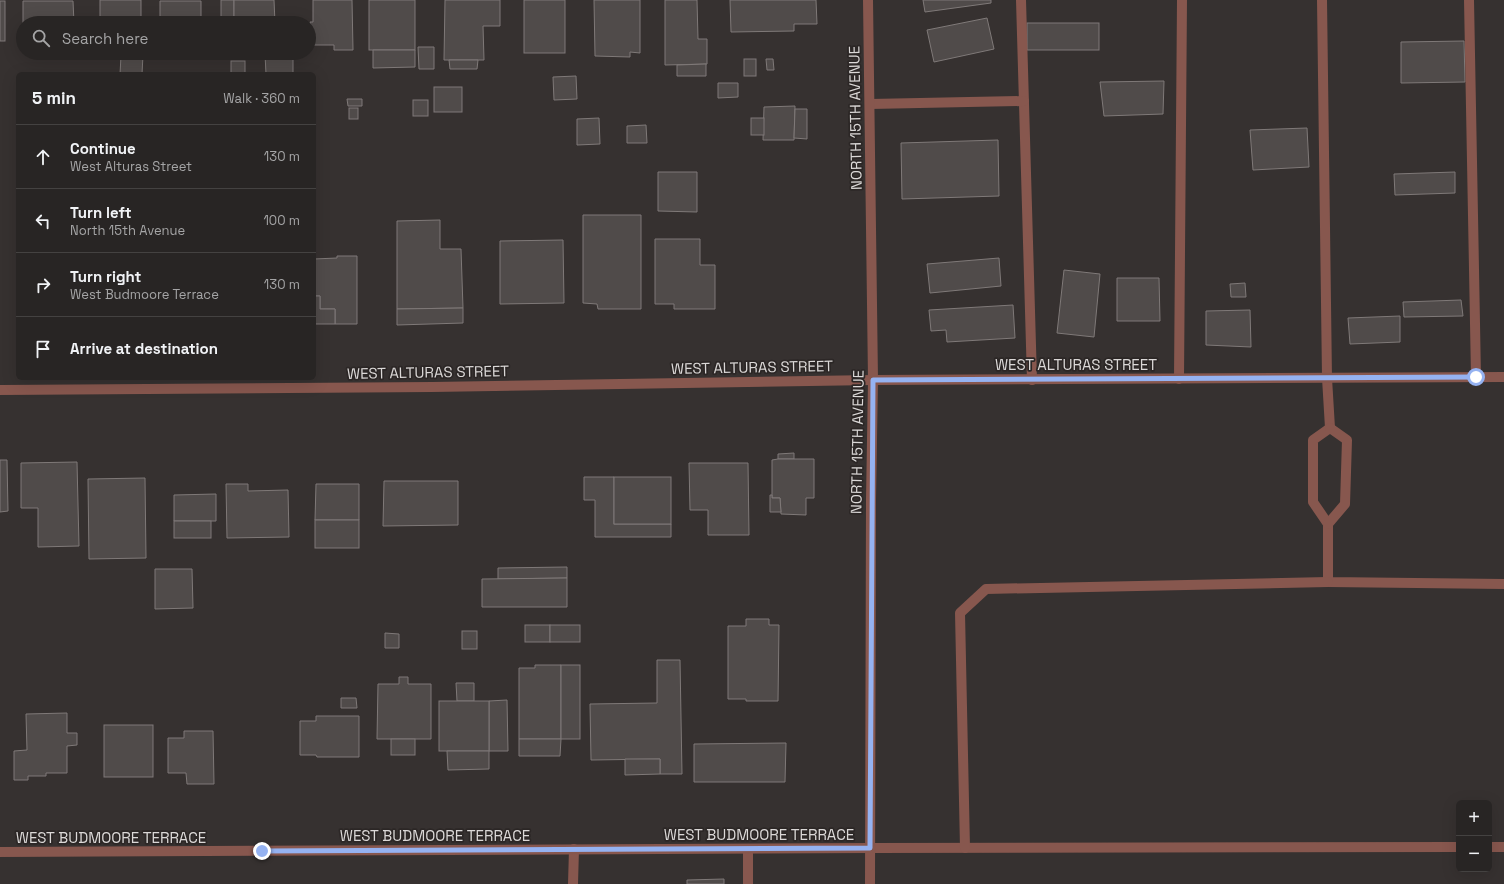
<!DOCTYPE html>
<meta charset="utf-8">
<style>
:root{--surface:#282524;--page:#302d2c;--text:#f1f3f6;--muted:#a5a5a6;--line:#444241}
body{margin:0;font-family:"Space Grotesk",sans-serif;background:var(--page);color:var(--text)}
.controls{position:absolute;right:12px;bottom:12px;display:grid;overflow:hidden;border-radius:6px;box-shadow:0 4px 16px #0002}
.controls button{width:36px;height:36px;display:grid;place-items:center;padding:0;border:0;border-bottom:1px solid var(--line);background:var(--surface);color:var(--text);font:20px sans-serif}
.stop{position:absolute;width:12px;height:12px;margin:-9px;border:3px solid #95b2f1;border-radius:50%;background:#fff}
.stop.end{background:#95b2f1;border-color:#fff;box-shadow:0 1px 4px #0008}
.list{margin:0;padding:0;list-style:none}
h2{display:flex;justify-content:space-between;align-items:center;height:52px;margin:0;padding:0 16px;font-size:17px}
h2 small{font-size:13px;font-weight:400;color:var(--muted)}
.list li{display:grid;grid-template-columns:26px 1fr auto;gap:12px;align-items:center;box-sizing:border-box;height:64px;padding:0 16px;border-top:1px solid var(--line)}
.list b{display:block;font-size:15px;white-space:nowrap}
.list p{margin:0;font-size:13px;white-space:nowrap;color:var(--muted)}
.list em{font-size:13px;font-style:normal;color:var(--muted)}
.icon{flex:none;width:22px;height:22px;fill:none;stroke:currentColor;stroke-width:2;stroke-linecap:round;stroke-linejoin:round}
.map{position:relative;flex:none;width:1504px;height:884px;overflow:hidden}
.search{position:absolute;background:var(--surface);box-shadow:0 4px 16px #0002;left:16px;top:16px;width:300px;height:44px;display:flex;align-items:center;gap:10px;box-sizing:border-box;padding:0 14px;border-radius:22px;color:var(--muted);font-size:15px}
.panel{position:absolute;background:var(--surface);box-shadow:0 4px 16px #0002;left:16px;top:72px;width:300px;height:308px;border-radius:6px}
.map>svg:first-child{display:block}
</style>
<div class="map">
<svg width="1504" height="884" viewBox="0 0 1504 884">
<rect width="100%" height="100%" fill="#363130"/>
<g fill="#504b4a" stroke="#7f7978">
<rect x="100" y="0" width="41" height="23"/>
<rect x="221" y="0" width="13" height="23"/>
<path d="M 234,0 L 274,0 L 275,23 L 234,23 Z"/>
<path d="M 313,0 L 352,0 L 353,50 L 334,50 L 334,45 L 311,45 L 310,22 L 313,22 Z"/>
<rect x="369" y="0" width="46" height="50"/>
<path d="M 445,0 L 500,0 L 500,26 L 483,26 L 484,60 L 444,60 Z"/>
<rect x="524" y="0" width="41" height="53"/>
<path d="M 594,0 L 640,0 L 640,53 L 630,52 L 630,57 L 595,56 Z"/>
<path d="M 665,0 L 697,0 L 698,39 L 707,39 L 707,64 L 665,65 Z"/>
<path d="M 730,0 L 816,0 L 817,24 L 794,24 L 794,31 L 731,32 Z"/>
<path d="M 923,0 L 991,0 L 991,3 L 925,12 Z"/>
<rect x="0" y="1" width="5" height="40"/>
<path d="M 23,1 L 73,1 L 74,23 L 23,23 Z"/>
<path d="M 160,1 L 201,1 L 201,23 L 158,23 L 160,23 Z"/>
<path d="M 987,18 L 994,49 L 934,62 L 927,30 Z"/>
<rect x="1027" y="23" width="72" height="27"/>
<path d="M 1464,41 L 1465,82 L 1401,83 L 1401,42 Z"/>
<path d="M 418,47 L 434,47 L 434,69 L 419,69 Z"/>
<path d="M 373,50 L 415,50 L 415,67 L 373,68 Z"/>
<path d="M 293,53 L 293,74 L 266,74 L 265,54 Z"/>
<path d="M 143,55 L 142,74 L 120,74 L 121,56 Z"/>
<rect x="744" y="59" width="12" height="17"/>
<path d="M 766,59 L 773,59 L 774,70 L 767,70 Z"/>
<path d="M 449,60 L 478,60 L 477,69 L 450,69 Z"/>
<rect x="231" y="61" width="14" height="13"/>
<path d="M 706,64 L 706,76 L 677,76 L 677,65 Z"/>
<path d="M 576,76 L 577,99 L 554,100 L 553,77 Z"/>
<path d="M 1164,81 L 1163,114 L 1104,116 L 1100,82 Z"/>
<path d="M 718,83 L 738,83 L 738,97 L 718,98 Z"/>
<rect x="434" y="87" width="28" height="25"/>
<path d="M 347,99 L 362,99 L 362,106 L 348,106 Z"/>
<rect x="413" y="100" width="15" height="16"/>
<path d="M 795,106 L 794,140 L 763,140 L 764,107 Z"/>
<rect x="349" y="108" width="9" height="11"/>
<path d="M 795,109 L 807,109 L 807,139 L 794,138 Z"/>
<path d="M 599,118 L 600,144 L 577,145 L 577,119 Z"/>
<rect x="751" y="118" width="13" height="17"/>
<path d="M 646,125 L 647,143 L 627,143 L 627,126 Z"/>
<path d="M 1307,128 L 1309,167 L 1253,170 L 1250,130 Z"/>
<path d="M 998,140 L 999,196 L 902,199 L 901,143 Z"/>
<path d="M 658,172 L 697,172 L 697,212 L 658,211 Z"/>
<path d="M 1455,172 L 1455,193 L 1395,195 L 1394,174 Z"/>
<path d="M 583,215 L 641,215 L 641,309 L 598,309 L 597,304 L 583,303 Z"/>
<path d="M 440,220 L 440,249 L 461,249 L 463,308 L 397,309 L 397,221 Z"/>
<path d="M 655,239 L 700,239 L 700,265 L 715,265 L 715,309 L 674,309 L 674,304 L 655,304 Z"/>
<path d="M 563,240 L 564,303 L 500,304 L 500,241 Z"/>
<path d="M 337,256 L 357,256 L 357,324 L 335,324 L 335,309 L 320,309 L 320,296 L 314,296 L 314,259 L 337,258 Z"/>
<path d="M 999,258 L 1001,286 L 930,293 L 927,264 Z"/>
<path d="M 1064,270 L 1100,274 L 1094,337 L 1057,333 Z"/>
<path d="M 1117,278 L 1159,278 L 1160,321 L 1117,321 Z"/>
<path d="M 1245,283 L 1246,297 L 1231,297 L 1230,284 Z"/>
<path d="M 314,296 L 320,296 L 320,309 L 335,309 L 335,324 L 314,324 Z"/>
<path d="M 1461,300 L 1463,316 L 1404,317 L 1403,302 Z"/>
<path d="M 1013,305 L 1015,338 L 947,342 L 946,330 L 931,331 L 929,310 Z"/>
<path d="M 463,308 L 463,323 L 397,325 L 397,309 Z"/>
<path d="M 1250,310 L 1251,347 L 1206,345 L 1206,311 Z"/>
<path d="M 1400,316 L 1400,342 L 1350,344 L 1348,318 Z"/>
<path d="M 794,453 L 794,459 L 778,459 L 778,454 Z"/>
<path d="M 778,459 L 814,459 L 814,498 L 806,498 L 806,515 L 781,514 L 780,498 L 772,498 L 772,460 Z"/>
<path d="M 0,460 L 7,460 L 8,511 L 0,512 Z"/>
<path d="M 77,462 L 79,546 L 38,547 L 38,508 L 21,508 L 21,463 Z"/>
<path d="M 689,463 L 748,463 L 749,535 L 708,535 L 708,510 L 690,510 Z"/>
<path d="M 584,477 L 614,477 L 614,524 L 671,524 L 671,537 L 595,537 L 595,500 L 584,500 Z"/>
<rect x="614" y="477" width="57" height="47"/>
<path d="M 145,478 L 146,558 L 89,559 L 88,479 Z"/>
<path d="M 384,481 L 458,481 L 458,525 L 383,526 Z"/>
<path d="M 226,484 L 248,484 L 248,491 L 288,490 L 289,537 L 227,538 Z"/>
<path d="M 316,484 L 359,484 L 359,520 L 315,520 Z"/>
<path d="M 216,494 L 216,521 L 174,521 L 174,495 Z"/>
<path d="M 770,495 L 772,495 L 772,498 L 780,498 L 781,512 L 770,512 Z"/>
<rect x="315" y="520" width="44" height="28"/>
<rect x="174" y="521" width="37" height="17"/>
<path d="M 567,567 L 567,578 L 498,579 L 498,568 Z"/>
<path d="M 155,569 L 192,569 L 193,608 L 155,609 Z"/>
<path d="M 567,578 L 567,607 L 482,607 L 482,579 Z"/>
<path d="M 746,619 L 769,619 L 769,625 L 779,625 L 778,701 L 746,701 L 746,699 L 728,699 L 728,626 L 746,626 Z"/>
<rect x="525" y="625" width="25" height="17"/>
<rect x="550" y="625" width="30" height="17"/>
<rect x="462" y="631" width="15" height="18"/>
<path d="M 385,633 L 399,634 L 399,648 L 385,648 Z"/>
<path d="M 657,660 L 680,660 L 682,774 L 660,774 L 660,759 L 591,760 L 590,704 L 657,703 Z"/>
<path d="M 535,665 L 561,665 L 561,739 L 519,739 L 519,668 L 535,668 Z"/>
<rect x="561" y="665" width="19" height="74"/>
<path d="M 399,677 L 408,677 L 408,684 L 431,684 L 431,739 L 377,739 L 378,684 L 399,684 Z"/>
<path d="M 456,683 L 474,683 L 474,701 L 457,701 Z"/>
<path d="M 341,698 L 356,698 L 357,708 L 341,708 Z"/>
<path d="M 507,700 L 508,751 L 489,751 L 489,701 Z"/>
<rect x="439" y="701" width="50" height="50"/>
<path d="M 67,713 L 67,733 L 77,733 L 77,745 L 67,746 L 67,773 L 46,773 L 46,776 L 28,776 L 28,780 L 14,780 L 14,751 L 27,750 L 26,714 Z"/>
<path d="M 316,716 L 359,716 L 359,757 L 317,757 L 316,755 L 300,755 L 300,721 L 316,721 Z"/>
<rect x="104" y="725" width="49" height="52"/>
<path d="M 184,731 L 213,731 L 214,784 L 187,784 L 186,773 L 168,773 L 168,738 L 184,738 Z"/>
<rect x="391" y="739" width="24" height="16"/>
<path d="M 519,739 L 561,739 L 560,756 L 519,756 Z"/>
<path d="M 786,743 L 785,782 L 694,782 L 694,744 Z"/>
<path d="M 447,751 L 489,751 L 489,769 L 448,770 Z"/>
<path d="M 625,759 L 660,759 L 660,774 L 625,775 Z"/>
<path d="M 724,879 L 724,884 L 687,884 L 687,880 Z"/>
</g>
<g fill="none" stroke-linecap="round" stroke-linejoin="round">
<g stroke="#87574e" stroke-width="10">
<path d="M 1021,0 L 1032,380"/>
<path d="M 1322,0 L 1327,378 L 1330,428"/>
<path d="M 1469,0 L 1476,377"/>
<path d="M 870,104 L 1024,101"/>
<path d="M 1179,379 L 1182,0"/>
<path d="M 1330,428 L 1313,440 L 1313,502 L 1328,524 L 1328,582 L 1504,584"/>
<path d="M 1328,524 L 1345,504 L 1347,440 L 1330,428"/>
<path d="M 1489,847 L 1504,847"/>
<path d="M 871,848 L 1459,847"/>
<path d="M 965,848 L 960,613 L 986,589 L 1328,582"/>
<path d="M 748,849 L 748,884"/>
<path d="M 573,884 L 574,849"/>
</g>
<g stroke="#87574e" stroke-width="10">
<path d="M 868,0 L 873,380 L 871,500 L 870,884"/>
<path d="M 0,390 L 432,387 L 873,380 L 1504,377"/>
<path d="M 0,852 L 871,848"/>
</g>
</g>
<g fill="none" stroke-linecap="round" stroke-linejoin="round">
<path stroke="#95b2f1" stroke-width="5" d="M 262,851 L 870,848 L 873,380 L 1476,377"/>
</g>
<g text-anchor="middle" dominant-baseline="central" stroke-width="3.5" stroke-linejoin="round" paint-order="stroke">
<g font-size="15" fill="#dbd8d7" stroke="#2c2726">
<text transform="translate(855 118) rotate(-91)">NORTH 15TH AVENUE</text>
<text x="1076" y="364">WEST ALTURAS STREET</text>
<text transform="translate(752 367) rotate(-1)">WEST ALTURAS STREET</text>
<text transform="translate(428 372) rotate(-1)">WEST ALTURAS STREET</text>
<text transform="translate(857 442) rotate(-89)">NORTH 15TH AVENUE</text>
<text x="759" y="834">WEST BUDMOORE TERRACE</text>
<text x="435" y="835">WEST BUDMOORE TERRACE</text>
<text x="111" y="837">WEST BUDMOORE TERRACE</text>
</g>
</g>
</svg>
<div class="controls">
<button>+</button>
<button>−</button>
</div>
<div class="stop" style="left:1476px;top:377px"></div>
<div class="stop end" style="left:262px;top:851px"></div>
<div class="search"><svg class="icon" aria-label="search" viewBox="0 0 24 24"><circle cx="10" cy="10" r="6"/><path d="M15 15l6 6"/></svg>Search here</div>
<section class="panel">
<h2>5 min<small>Walk · 360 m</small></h2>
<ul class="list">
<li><svg class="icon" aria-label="ahead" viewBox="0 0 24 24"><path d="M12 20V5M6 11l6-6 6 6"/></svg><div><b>Continue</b><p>West Alturas Street</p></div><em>130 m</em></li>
<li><svg class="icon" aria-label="left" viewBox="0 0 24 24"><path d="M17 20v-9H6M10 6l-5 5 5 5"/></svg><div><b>Turn left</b><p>North 15th Avenue</p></div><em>100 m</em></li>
<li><svg class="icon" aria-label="right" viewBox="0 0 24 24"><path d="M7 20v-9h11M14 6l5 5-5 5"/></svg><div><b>Turn right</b><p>West Budmoore Terrace</p></div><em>130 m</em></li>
<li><svg class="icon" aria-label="arrive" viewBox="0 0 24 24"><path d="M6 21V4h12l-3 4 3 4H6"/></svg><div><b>Arrive at destination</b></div></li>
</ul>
</section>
</div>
